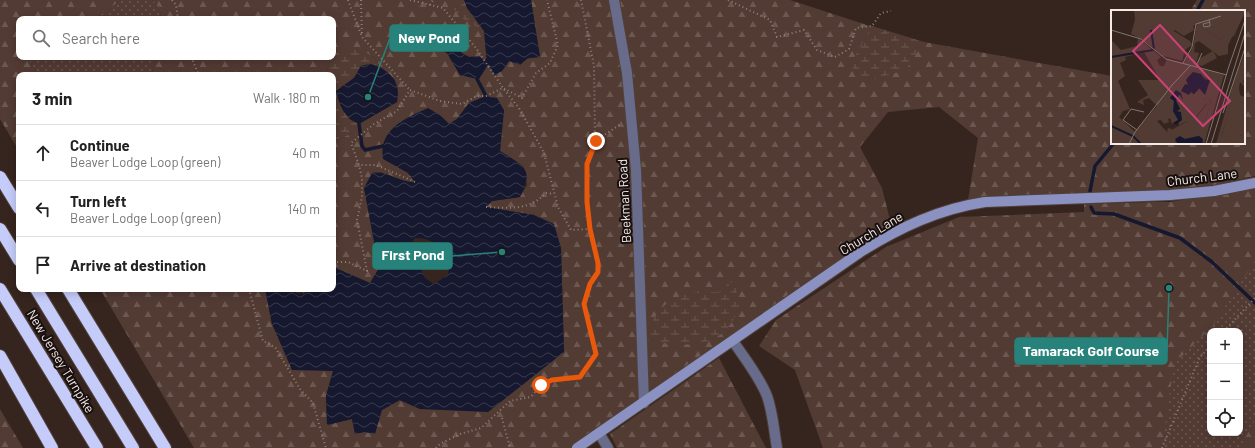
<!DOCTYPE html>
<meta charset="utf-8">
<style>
:root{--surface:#fff;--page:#f6f6f6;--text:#222;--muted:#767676;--line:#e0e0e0}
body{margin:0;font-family:Barlow,sans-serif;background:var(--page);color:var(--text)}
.controls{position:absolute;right:12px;bottom:12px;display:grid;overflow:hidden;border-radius:8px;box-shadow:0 2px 10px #0003}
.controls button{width:36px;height:36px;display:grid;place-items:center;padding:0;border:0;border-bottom:1px solid var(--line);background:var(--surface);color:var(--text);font:20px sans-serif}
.stop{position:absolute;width:12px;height:12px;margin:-9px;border:3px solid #ea580c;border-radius:50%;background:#fff}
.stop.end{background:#ea580c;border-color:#fff;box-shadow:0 1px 4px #0008}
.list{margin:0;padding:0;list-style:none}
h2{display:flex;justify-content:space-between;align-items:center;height:52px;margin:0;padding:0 16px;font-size:17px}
h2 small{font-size:13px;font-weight:400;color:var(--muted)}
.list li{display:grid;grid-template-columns:26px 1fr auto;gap:12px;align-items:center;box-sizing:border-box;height:56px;padding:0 16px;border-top:1px solid var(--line)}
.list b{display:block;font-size:15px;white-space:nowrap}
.list p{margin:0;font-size:13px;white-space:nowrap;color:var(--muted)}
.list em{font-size:13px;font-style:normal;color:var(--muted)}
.icon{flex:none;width:22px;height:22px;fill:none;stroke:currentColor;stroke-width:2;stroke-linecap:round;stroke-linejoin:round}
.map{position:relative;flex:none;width:1255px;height:448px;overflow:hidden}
.search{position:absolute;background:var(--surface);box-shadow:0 2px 10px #0003;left:16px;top:16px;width:320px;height:44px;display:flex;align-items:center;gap:10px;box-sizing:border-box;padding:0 14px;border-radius:8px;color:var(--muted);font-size:15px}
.panel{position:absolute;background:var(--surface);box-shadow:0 2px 10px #0003;left:16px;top:72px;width:320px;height:220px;border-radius:8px}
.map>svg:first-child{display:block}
</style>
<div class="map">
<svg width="1255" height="448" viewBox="0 0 1255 448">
<defs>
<pattern id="grass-dots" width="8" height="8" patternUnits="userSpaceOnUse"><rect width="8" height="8" fill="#523b33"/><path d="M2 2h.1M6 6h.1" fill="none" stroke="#6c5851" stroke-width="1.8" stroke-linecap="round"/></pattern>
<pattern id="forest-firs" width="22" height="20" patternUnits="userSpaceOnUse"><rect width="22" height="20" fill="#523b33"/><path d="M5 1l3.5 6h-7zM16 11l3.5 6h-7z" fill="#6c5851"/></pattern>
<pattern id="wetland-marsh" width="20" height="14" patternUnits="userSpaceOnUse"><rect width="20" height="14" fill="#523b33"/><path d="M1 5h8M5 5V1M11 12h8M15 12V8" fill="none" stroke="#6c5851"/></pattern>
<pattern id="water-waves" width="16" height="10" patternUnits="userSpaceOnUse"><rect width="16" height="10" fill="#16182f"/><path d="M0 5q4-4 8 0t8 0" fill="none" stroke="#383a4d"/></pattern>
</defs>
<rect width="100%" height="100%" fill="#36251f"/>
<g fill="url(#grass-dots)" fill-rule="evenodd">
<path d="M 121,0 L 152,0 L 162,9 L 160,19 L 94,19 Z"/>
<path d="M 35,57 L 155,57 L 152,75 L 38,75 L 29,61 Z"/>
<path d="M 1255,188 L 1255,448 L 1084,448 L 1084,204 L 1171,202 ZM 1210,331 L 1240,331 L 1240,433 L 1210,433 Z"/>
</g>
<g fill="url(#forest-firs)" fill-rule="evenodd">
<path d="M 0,0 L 121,0 L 94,19 L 19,19 L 19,57 L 35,57 L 29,61 L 38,75 L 19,75 L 19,151 L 0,119 Z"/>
<path d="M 152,0 L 464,0 L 467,8 L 484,31 L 487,63 L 502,71 L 509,61 L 540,57 L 531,0 L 790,0 L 913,40 L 1112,76 L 1112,143 L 1244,143 L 1244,11 L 1190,11 L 1197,0 L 1255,0 L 1255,176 L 1214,185 L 1177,189 L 968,200 L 978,138 L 939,107 L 888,112 L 860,147 L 882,188 L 893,232 L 577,448 L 194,448 L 100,289 L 265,289 L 272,324 L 333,371 L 326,396 L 327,425 L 352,419 L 355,434 L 364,432 L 382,410 L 399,400 L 420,409 L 564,352 L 561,248 L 534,215 L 486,207 L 492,201 L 520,197 L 527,185 L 523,166 L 500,151 L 504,110 L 469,103 L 457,119 L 449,124 L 440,115 L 408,173 L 415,182 L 404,182 L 380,172 L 364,188 L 379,268 L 370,283 L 333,267 L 333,142 L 352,133 L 358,137 L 359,124 L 397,102 L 395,80 L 381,67 L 372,56 L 337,49 L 324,75 L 152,75 L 155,57 L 333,57 L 333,19 L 160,19 L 162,9 ZM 415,30 L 458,40 L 461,52 L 469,57 L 479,56 L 460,75 L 447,53 Z"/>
<path d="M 1255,188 L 1255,261 L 1213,325 L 1174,364 L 1162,448 L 823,448 L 795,370 L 759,346 L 776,320 L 886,247 L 959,217 L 1084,212 L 1084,204 L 1171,202 Z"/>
<path d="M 719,358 L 766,448 L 617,448 L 610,434 Z"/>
<path d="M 0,409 L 23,448 L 0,448 Z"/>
<path d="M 1255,420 L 1255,448 L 1241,448 L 1242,444 Z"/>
</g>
<g fill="url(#wetland-marsh)">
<path d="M 447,0 L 464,0 L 467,8 L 484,31 L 460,17 Z"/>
<path d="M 872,26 L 924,42 L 906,70 L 860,83 L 851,63 Z"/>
<path d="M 357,47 L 372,56 L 381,67 L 370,64 L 361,66 L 354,78 L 336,91 L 349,119 L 359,124 L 358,137 L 352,133 L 333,142 L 333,75 L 324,75 L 337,49 Z"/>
<path d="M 728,281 L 735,284 L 740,307 C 737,313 734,320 729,326 C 709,352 676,344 647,341 C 649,320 662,302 683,295 C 694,291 711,292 723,292 Z"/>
</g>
<g fill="url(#water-waves)" fill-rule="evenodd">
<path d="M 464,0 L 531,0 L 540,57 L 528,58 L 520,65 L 509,61 L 502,71 L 495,75 L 487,63 L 477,79 L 460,75 L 447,53 L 406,38 L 415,30 L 441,37 L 449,34 L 458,40 L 461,53 L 469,57 L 479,56 L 487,63 L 484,31 L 467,8 Z"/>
<path d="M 370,64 C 389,69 402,82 397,102 L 359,124 C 344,117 340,107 336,91 L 354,78 L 361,66 Z"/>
<path d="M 486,96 L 497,98 L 504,110 L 500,151 C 523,166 535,168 520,197 L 492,201 L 486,207 L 534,215 L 554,224 L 561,248 L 564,352 L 488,412 L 420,409 L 400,400 L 382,410 L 375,434 L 364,432 L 355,434 L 352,419 L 327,425 L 326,396 L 333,371 L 292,370 L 272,324 L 265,289 L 294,289 L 297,294 L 304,293 L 306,289 L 333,289 L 333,267 L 370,283 L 379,268 L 364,188 L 372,173 C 387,170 400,183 415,182 L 408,173 L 383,159 C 378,129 406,118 428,108 L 440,115 L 449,124 L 457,119 L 469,103 ZM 415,238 C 428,237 447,246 449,262 C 450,265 448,271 448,275 L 434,284 L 425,278 L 410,245 Z"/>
</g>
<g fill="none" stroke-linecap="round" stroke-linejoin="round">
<g stroke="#16182f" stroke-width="3.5">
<path d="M 1197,11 L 1203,0"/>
<path d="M 486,96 L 477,79 L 487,63 L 487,60"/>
<path d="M 359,124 L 362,146 L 365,150 L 383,146"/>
<path d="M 1090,191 L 1095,166 L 1114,143"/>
<path d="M 1091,207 L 1094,213 L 1114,214 L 1180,238 L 1212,262 L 1255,303"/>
</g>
<defs>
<g id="street">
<path d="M 614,0 L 627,73 L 636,170 L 644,403"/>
<path d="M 733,341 C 745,359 759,376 767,396 C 773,413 774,431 777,448"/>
<path d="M 599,433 L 608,448"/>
</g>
<path id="secondary" d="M 577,448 L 862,251 C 901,227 939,209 985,202 L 1170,195 L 1214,191 L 1255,183"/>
<g id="highway">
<path d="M 0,177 L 19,208"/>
<path d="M 0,229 L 19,260"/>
<path d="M 0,289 L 97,448"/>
<path d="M 36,289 L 133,448"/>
<path d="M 68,289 L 165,448"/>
<path d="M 0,356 L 52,448"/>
</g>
</defs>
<use href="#street" stroke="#51413b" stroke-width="12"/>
<use href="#secondary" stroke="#51413b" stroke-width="12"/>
<use href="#highway" stroke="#51413b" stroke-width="14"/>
<g stroke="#8f807b" stroke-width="2" stroke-dasharray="1 3" stroke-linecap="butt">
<path d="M 172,0 L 176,5 L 178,19"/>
<path d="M 348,0 L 362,37 L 410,90"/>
<path d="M 361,0 L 362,35"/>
<path d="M 410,0 L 443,8 L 476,48 L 503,88 L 519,108 L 544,153 L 558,207 L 571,230 L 590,229"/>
<path d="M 728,0 L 770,20 L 777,37 L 804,30 L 817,50 L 835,57 L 849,49 L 856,28 L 872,26 L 881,13 L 891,11"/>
<path d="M 430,5 L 433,0"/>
<path d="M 191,57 L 199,75"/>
<path d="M 595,141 L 621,124"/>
<path d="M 415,182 L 376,165 L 359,165 L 351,143 L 374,124 L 397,111 L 410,90 L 440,101 L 462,104 L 477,96 L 486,96 L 503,88 L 522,98 L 536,73 L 550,63 L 558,45 L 547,0"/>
<path d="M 486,207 C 509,208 529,211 546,193 L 553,194"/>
<path d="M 333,262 L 348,262 L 367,271 L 357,220 L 362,197 L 362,178 L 359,165"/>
<path d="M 249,289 L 263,341 L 275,347 L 300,389 L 313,403 L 326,448"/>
<path d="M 302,289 L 304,293"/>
<path d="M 1224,331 L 1255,298"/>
<path d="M 502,418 L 510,448"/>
<path d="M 436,448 L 440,444 L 460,434 L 481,428 L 510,401 L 531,397 C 548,375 555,381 580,377 L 596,354 L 584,304 L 590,284 L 598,272 L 598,263 L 590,229 L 587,202 L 587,164 L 595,141 L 594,66 L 581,0"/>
<path d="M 1162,448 L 1200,357 L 1210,347"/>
</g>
<use href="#street" stroke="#686c8a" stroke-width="10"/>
<use href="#secondary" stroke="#8b92c2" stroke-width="10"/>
<use href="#highway" stroke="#c5ccf9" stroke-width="12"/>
</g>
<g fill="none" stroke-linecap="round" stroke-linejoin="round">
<path stroke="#ea580c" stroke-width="5" d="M 541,385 L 552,380 L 580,377 L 596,354 L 584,304 L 590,284 L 598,272 L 598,263 L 590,229 L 587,202 L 587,164 L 596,141"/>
</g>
<g text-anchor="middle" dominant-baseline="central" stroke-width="4" stroke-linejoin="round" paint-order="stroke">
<g font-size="13" fill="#f6eae6" stroke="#18100e">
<text transform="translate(1202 177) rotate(-7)">Church Lane</text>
<text transform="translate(624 201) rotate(-93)">Beekman Road</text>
<text transform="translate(871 233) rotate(-31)">Church Lane</text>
<text transform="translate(61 361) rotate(59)">New Jersey Turnpike</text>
</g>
</g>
<g transform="translate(1111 10)">
<rect width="134" height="134" fill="#36251f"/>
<path d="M 33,0 L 134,0 L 134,2 L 123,26 L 110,30 L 86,14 L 82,16 L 83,20 L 73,26 L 64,20 L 39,34 L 27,27 L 28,3 ZM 134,43 L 134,69 L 132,71 L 134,77 L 129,72 L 128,78 L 129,85 L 134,87 L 134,125 L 110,128 L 127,69 L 124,68 ZM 96,87 L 100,91 L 94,111 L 84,109 L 96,94 L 93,89 Z" fill="#523b33"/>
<path d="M 23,0 L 38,0 L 31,11 L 45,4 L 53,14 L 45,18 L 39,13 L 30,20 L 33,26 L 48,25 L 58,18 L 79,31 L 81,35 L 74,40 L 71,51 L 52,46 L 33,30 L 20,24 L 24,10 ZM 130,0 L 134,2 L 117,35 L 117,44 L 108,46 L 88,31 L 84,33 L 83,42 L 88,43 L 84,56 L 113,65 L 93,134 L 88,126 L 64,131 L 67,134 L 0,134 L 0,30 L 10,40 L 26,36 L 27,28 L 50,47 L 46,50 L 49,56 L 53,56 L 56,49 L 73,53 L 82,37 L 86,14 L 110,30 L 127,9 ZM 33,42 L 49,70 L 27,70 L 37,85 L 26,92 L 33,95 L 32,90 L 38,88 L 46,96 L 24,122 L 8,107 L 12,101 L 19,99 L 7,71 L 14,66 L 9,53 L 15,50 L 14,47 ZM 82,62 L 98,70 L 93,82 L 89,78 L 83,84 L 71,80 L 78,75 L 76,68 ZM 65,81 L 69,83 L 65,91 L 69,99 L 64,104 L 63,90 L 59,88 ZM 96,87 L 100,91 L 94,111 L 84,108 L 96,93 L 93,89 ZM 59,108 L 61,114 L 67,110 L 68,115 L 79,110 L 62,119 L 64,120 L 57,118 L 56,122 L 46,111 L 50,110 L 53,114 L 58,112 L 59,115 L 57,109 ZM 102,41 L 106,48 L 91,56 L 86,55 L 88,49 ZM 124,68 L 128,69 L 110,127 L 134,125 L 134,134 L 105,134 Z" fill="#523b33" fill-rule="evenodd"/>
<path d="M 125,94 L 129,99 L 127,105 L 124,104 L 127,108 L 123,111 L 118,111 L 117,106 L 124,103 L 121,100 ZM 115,112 L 127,117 L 123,123 L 112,125 Z" fill="#523b33"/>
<path d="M 82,62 L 90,64 L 94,70 L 99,70 L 94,85 L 88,78 L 83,84 L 80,81 L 78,85 L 70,81 L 74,74 L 77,75 L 75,70 ZM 65,80 L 70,83 L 72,90 L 68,84 L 65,91 L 69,99 L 65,101 L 70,102 L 71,110 L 65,115 L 62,113 L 67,110 L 62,101 L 63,91 L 59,88 ZM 69,126 L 74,129 L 88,126 L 92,129 L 91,134 L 67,134 L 64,129 Z" fill="#16182f"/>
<path fill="none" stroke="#16182f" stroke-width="2" d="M 40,20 L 43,39M 0,47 L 42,40M 0,116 L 22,126 L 30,134"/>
<path fill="none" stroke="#83746f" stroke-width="1" d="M 98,9 L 99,14 L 99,16 L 93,17 L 92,14 L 99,12M 0,20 L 30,29 L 55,49 L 116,65M 72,53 L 81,37 L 85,14 L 110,6M 85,56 L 91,43M 112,103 L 134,38M 26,120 L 12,110 L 20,99 L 33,102M 18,134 L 24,122 L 62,74 L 80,55M 95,134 L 117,59 L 134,10M 100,134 L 134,23"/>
<path fill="#cc4277" fill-opacity="0.15" stroke="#cc4277" stroke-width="2" d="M 49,15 L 119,91 L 92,116 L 22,41 Z"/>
<rect width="134" height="134" fill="none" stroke="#f6eae6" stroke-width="2"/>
</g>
<path fill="none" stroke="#26827a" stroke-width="1.5" d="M368 97L390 38M502 252L452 256M1169 288L1167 351"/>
<g fill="#26827a" stroke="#18100e" stroke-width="1.5">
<circle cx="368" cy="97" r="4"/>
<circle cx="502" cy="252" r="4"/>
<circle cx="1169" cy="288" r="4"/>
</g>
<g fill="#26827a" stroke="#26827a" stroke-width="1.5">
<rect x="390" y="25" width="78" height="26" rx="4"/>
<rect x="373" y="243" width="79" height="26" rx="4"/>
<rect x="1015" y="338" width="152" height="26" rx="4"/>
</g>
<g font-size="14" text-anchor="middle" font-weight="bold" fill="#fff">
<text x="429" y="43">New Pond</text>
<text x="413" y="260">First Pond</text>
<text x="1091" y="356">Tamarack Golf Course</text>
</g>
</svg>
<div class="controls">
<button>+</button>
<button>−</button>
<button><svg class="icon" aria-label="locate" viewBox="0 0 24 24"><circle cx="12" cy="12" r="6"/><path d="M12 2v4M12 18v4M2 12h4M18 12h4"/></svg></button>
</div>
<div class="stop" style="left:541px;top:385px"></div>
<div class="stop end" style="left:596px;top:141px"></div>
<div class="search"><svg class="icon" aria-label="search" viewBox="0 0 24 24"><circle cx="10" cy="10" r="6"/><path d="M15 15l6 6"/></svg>Search here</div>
<section class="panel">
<h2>3 min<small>Walk · 180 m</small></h2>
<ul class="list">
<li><svg class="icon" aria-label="ahead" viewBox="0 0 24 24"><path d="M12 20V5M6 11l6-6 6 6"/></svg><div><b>Continue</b><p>Beaver Lodge Loop (green)</p></div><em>40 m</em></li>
<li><svg class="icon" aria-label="left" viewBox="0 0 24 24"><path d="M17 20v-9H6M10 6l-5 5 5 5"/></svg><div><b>Turn left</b><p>Beaver Lodge Loop (green)</p></div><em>140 m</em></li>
<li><svg class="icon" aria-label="arrive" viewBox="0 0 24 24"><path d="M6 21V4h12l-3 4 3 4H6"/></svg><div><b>Arrive at destination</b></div></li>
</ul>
</section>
</div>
